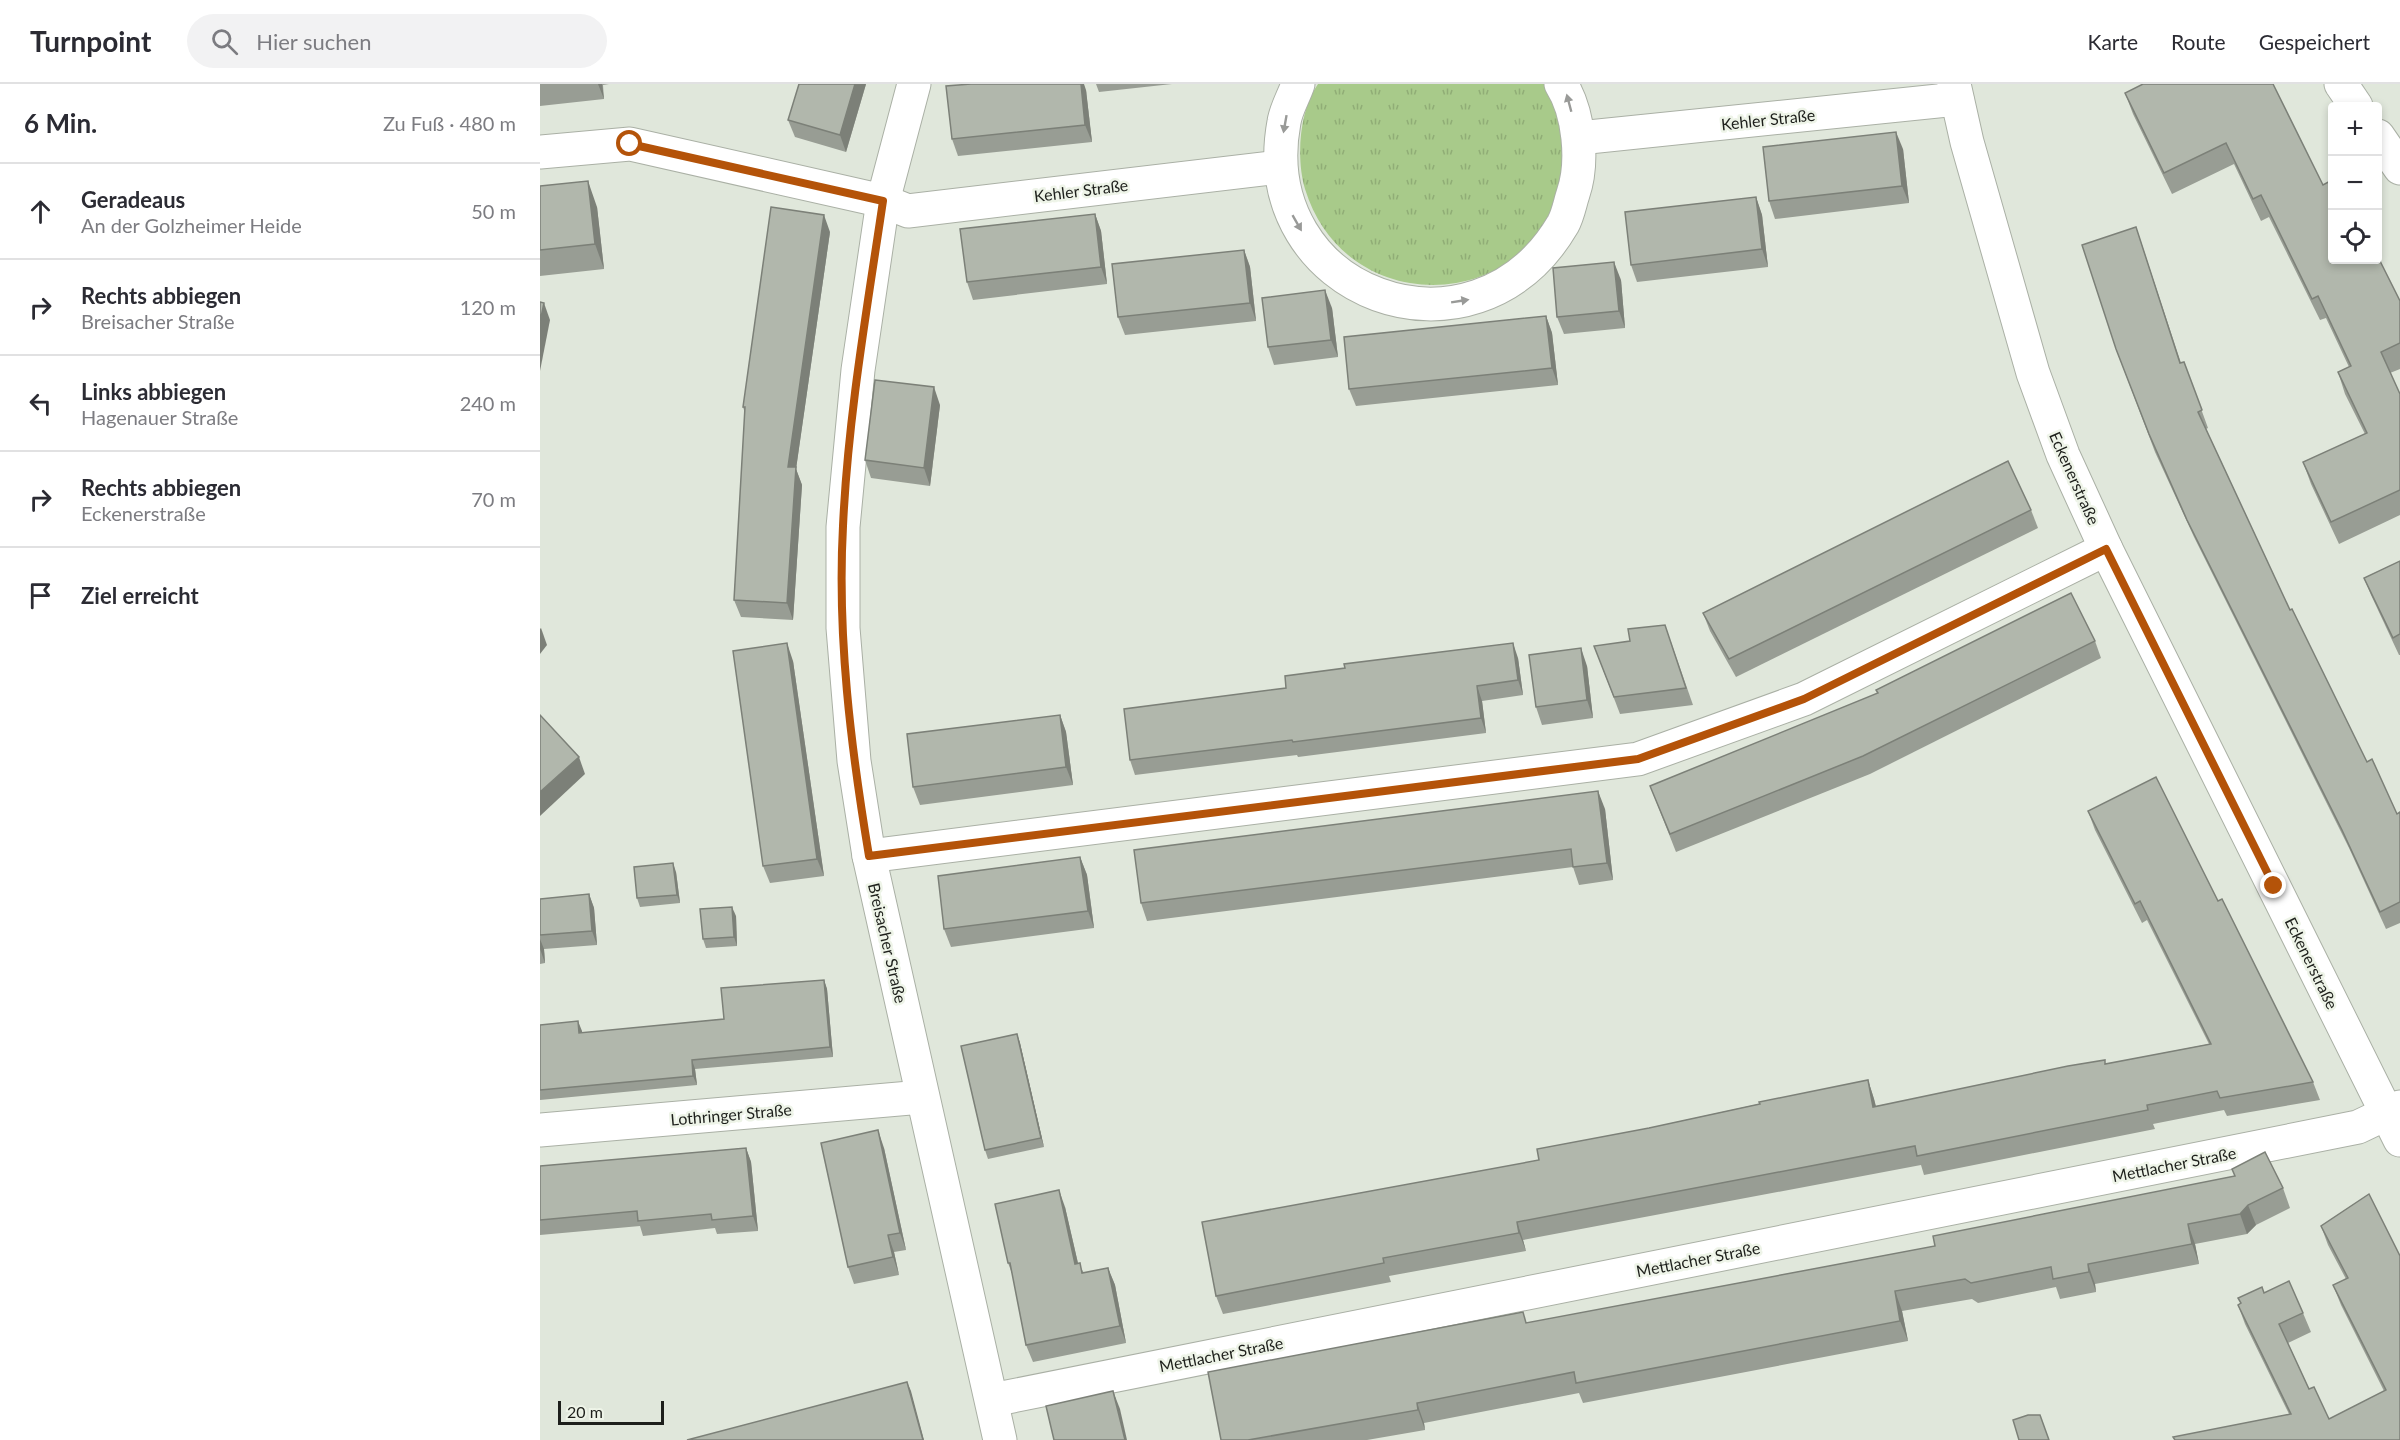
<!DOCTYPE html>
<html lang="de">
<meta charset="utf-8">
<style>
:root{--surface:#fff;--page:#f2f2f3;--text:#2b2b33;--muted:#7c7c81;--line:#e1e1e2}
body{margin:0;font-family:Lato,sans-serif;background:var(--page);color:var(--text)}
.controls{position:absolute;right:18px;top:18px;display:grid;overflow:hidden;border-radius:6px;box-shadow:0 3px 9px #0003}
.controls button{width:54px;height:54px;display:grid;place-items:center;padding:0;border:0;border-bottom:2px solid var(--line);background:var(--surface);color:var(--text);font:30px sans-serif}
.scale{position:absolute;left:18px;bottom:15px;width:106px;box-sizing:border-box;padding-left:6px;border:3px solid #1d1f1b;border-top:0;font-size:16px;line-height:21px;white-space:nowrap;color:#1d1f1b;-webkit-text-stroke:4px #eef4e8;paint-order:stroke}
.stop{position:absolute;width:18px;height:18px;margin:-14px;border:4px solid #b45309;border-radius:50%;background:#fff}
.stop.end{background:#b45309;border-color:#fff;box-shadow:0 2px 6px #0008}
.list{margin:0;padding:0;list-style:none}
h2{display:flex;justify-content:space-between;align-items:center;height:78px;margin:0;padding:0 24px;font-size:26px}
h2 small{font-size:20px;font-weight:400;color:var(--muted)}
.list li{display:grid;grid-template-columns:39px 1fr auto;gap:18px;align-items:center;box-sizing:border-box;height:96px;padding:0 24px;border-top:2px solid var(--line)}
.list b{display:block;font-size:22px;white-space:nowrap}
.list p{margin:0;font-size:20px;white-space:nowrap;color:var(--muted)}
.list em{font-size:20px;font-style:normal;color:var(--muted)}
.icon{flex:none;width:33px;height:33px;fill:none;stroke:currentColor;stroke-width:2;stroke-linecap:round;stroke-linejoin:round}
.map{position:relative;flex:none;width:1860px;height:1356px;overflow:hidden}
header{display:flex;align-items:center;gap:36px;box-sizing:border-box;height:84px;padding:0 30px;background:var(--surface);border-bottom:2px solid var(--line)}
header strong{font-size:28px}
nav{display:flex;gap:33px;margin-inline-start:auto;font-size:21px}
.search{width:420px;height:54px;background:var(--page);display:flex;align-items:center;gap:15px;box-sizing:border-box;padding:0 21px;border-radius:33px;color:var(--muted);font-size:22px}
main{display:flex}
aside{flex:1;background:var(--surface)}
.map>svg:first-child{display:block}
</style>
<header>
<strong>Turnpoint</strong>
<div class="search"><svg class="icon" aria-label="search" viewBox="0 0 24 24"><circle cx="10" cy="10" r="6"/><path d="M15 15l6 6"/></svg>Hier suchen</div>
<nav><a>Karte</a><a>Route</a><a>Gespeichert</a></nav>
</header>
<main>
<aside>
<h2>6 Min.<small>Zu Fuß · 480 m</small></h2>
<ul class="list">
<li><svg class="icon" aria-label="ahead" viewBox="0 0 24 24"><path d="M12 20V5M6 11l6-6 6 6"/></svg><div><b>Geradeaus</b><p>An der Golzheimer Heide</p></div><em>50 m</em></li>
<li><svg class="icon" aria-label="right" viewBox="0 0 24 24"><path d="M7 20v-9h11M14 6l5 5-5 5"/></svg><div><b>Rechts abbiegen</b><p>Breisacher Straße</p></div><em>120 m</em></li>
<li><svg class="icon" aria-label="left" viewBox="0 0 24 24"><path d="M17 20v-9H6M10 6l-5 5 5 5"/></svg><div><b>Links abbiegen</b><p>Hagenauer Straße</p></div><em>240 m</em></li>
<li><svg class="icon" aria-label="right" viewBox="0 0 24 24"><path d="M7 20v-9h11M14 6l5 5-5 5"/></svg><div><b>Rechts abbiegen</b><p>Eckenerstraße</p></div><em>70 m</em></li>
<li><svg class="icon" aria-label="arrive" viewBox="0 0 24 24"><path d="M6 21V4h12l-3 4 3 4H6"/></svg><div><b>Ziel erreicht</b></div></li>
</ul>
</aside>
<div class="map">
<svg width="1860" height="1356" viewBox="0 0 1860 1356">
<defs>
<pattern id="park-tufts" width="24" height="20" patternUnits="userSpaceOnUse" patternTransform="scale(1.5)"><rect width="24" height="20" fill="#a8ca8a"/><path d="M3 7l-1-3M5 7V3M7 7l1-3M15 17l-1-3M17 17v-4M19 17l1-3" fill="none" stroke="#90ad76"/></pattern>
</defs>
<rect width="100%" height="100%" fill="#e0e7db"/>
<path fill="url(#park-tufts)" d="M 778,0 L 1006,0 C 1021,25 1027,53 1024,82 C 1010,227 808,245 765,105 C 756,75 759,26 778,0 Z"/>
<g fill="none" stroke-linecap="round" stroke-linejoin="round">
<defs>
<g id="minor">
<path d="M 374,0 L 343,117 L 318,286 L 303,443 L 303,544 L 314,677 L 329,772 L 460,1356"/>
<path d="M 758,0 C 754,12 746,25 744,38 C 712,210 934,292 1023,140 C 1028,131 1030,119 1033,110 C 1044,78 1039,28 1021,0"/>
<path d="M 1801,0 L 1816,22"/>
<path d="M 1838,52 L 1860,84"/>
<path d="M 1039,54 L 1417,15"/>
<path d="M 0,68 L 90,60 L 343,117 L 368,127 L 740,83"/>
<path d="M 329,772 L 1098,675 L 1264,615 L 1566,465"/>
<path d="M 0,1046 L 382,1013"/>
<path d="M 452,1316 L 1818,1043 L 1860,1023"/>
</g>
<path id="tertiary" d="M 1414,0 L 1427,58 L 1493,289 L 1523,371 L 1566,465 L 1860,1056"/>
</defs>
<use href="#minor" stroke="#aab0a5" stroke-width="35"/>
<use href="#tertiary" stroke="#aab0a5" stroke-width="35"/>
<use href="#minor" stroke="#fff" stroke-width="33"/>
<use href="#tertiary" stroke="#fff" stroke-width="33"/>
</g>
<g fill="#989d94">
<path d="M 0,0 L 69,0 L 63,1 L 64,15 L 0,22 Z"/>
<path d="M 326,0 L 306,68 L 255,53 L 248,36 Z"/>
<path d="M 556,0 L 632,0 L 559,8 Z"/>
<path d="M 546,6 L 552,58 L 418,72 L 412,55 Z"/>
<path d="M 1585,9 L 1783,101 L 1860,217 L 1860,285 L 1850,289 L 1860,310 L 1860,431 L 1799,460 L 1771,400 L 1763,378 L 1825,350 L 1805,310 L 1798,288 L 1809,283 L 1786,234 L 1780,236 L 1729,133 L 1721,137 L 1694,80 L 1632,110 L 1593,30 Z"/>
<path d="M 1363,65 L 1369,119 L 1235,135 L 1229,117 Z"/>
<path d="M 0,102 L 57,123 L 64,185 L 0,192 Z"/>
<path d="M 1216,113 L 1222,131 L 1228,183 L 1097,198 L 1091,181 Z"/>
<path d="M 555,130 L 561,147 L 567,200 L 433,216 L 427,198 Z"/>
<path d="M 1596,143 L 1641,279 L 1644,278 L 1668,344 L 1666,345 L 1750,526 L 1827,678 L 1857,730 L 1860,728 L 1860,839 L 1846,845 L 1809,764 L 1654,453 L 1615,368 L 1576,265 Z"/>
<path d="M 290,148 L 256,385 L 262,401 L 253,536 L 201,533 L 194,516 L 205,329 L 203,323 Z"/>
<path d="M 704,166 L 710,183 L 716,237 L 585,251 L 578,233 Z"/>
<path d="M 1081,196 L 1085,244 L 1024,250 L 1017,233 Z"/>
<path d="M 792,224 L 798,273 L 734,281 L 728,263 Z"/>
<path d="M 1006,232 L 1012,249 L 1018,301 L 816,322 L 809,305 Z"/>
<path d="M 400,321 L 390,402 L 331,394 L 325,376 Z"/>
<path d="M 1491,426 L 1498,444 L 1196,593 L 1170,547 L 1163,529 Z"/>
<path d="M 1860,477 L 1860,571 L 1859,571 L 1831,511 L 1824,494 Z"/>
<path d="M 1555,557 L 1561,574 L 1330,690 L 1136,768 L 1110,702 Z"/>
<path d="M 1131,558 L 1153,621 L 1080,630 L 1054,562 Z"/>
<path d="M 978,574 L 983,611 L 942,617 L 946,649 L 758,673 L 757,671 L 595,691 L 590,676 Z"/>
<path d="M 253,577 L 284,792 L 230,799 L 223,782 Z"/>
<path d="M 1047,582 L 1053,634 L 1002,641 L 996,623 Z"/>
<path d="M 520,631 L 526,648 L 533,701 L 380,721 L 373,703 Z"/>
<path d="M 1065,725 L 1073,796 L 1039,801 L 1033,783 L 607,837 L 601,819 Z"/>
<path d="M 1548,727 L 1678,817 L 1773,998 L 1780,1016 L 1687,1032 L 1684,1026 L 1613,1040 L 1615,1045 L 1384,1091 L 1381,1081 L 983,1156 L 986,1167 L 849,1192 L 851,1198 L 683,1230 L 676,1212 L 999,1076 L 1109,1044 L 1328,996 L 1334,1015 L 1336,1022 L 1566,980 L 1669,960 L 1607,836 L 1602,839 L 1555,746 Z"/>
<path d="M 540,773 L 547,791 L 554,844 L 411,863 L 404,845 Z"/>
<path d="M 136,788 L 140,819 L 100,823 L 97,814 Z"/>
<path d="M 49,810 L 54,824 L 57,861 L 4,865 L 5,879 L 0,880 L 0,815 Z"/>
<path d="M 196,832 L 197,862 L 166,864 L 163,855 Z"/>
<path d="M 284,896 L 287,905 L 293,973 L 155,985 L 157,1001 L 0,1016 L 0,941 L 42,947 L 42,949 L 184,935 Z"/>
<path d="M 477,950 L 480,959 L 504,1063 L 448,1075 L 445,1066 Z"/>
<path d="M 206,1064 L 211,1078 L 218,1147 L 177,1150 L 175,1144 L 103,1152 L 100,1142 L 0,1151 L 0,1082 Z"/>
<path d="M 344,1064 L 366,1166 L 354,1168 L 359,1191 L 314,1200 L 308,1183 Z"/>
<path d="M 1692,1085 L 1743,1104 L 1750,1124 L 1716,1141 L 1707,1150 L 1655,1160 L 1659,1180 L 1555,1200 L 1556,1208 L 1520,1215 L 1516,1203 L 1438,1219 L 1432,1215 L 1362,1227 L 1368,1257 L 1043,1319 L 1039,1309 L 884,1339 L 885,1346 L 827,1356 L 681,1356 L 987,1239 L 1395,1162 L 1695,1092 Z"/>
<path d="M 1829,1110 L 1860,1356 L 1749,1330 L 1705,1240 L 1698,1221 L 1724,1209 L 1763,1229 L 1771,1248 L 1748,1259 L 1769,1305 L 1789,1335 L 1844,1307 L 1801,1221 L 1793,1201 L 1806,1195 L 1788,1161 L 1781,1142 Z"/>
<path d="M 525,1123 L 538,1179 L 544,1189 L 568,1184 L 575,1201 L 586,1259 L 493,1278 L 486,1261 L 473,1192 L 468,1179 Z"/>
</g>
<g fill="#7c8078">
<path d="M 58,0 L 62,0 L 64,15 Z"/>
<path d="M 315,0 L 326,0 L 306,68 L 300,51 Z"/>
<path d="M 541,0 L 544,0 L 546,6 L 552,58 L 545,41 Z"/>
<path d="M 1356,48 L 1363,65 L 1369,119 L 1362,102 Z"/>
<path d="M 48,97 L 57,123 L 64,185 L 55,160 Z"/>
<path d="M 1216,113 L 1222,131 L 1228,183 L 1222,165 Z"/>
<path d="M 555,130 L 561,147 L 567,200 L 561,183 Z"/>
<path d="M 284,131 L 290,148 L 256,385 L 262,401 L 253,536 L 247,519 L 248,383 Z"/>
<path d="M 1596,143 L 1602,161 L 1646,297 L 1640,279 Z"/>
<path d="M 704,166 L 710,183 L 716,237 L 710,219 Z"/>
<path d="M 1074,178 L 1081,196 L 1085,244 L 1079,227 Z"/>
<path d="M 785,206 L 792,224 L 798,273 L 791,256 Z"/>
<path d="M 4,219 L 10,236 L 0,287 L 0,238 Z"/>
<path d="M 1006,232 L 1012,249 L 1018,301 L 1012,284 Z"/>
<path d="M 394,303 L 400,321 L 390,402 L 384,384 Z"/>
<path d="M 1,544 L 7,561 L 0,570 L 0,545 Z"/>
<path d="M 247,559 L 253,577 L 284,792 L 277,775 Z"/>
<path d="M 973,559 L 978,574 L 983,611 L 978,596 Z"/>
<path d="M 1041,564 L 1047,582 L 1053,634 L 1047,616 Z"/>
<path d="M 937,602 L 942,617 L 946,649 L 941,634 Z"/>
<path d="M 520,631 L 526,648 L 533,701 L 526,683 Z"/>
<path d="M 39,673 L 45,690 L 0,732 L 0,708 Z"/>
<path d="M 1058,707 L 1065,725 L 1073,796 L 1067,779 Z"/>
<path d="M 540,773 L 547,791 L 554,844 L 548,827 Z"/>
<path d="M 133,779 L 136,788 L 140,819 L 137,811 Z"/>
<path d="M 49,810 L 54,824 L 57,861 L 52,847 Z"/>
<path d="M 192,823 L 196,832 L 197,862 L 194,853 Z"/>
<path d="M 0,855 L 4,865 L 5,879 L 0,865 Z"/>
<path d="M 284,896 L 287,905 L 293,973 L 290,963 Z"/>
<path d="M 38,937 L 42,947 L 43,958 L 39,949 Z"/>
<path d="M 477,950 L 480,959 L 504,1063 L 501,1054 Z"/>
<path d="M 152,976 L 155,985 L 157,1001 L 153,992 Z"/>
<path d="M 1328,996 L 1334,1015 L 1340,1041 L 1333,1023 Z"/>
<path d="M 338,1046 L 344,1064 L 366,1166 L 360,1149 Z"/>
<path d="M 206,1064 L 211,1078 L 218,1147 L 213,1132 Z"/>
<path d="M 519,1106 L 525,1123 L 542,1197 L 535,1180 Z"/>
<path d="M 1708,1121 L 1716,1141 L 1707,1150 L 1700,1130 Z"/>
<path d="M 977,1138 L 983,1156 L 986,1167 L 979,1149 Z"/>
<path d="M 1648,1140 L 1655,1160 L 1659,1180 L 1652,1160 Z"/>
<path d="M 348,1151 L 354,1168 L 359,1191 L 353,1173 Z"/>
<path d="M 1548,1180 L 1555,1200 L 1556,1208 L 1549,1188 Z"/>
<path d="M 568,1184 L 575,1201 L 586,1259 L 580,1242 Z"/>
<path d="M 1355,1207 L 1362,1227 L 1368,1257 L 1360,1237 Z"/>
<path d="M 367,1298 L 371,1307 L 384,1356 L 383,1356 Z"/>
<path d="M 573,1307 L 580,1325 L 587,1356 L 585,1356 Z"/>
<path d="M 877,1319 L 884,1339 L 885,1346 L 878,1326 Z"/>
</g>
<g fill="#b1b7ac" stroke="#7c8078" stroke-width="1.5">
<path d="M 259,0 L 315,0 L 300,51 L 248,36 Z"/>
<path d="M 431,0 L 541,0 L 545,41 L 412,55 L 406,2 Z"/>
<path d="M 1603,0 L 1733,0 L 1783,101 L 1792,96 L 1792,176 L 1838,176 L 1838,173 L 1860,217 L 1860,259 L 1841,268 L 1860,310 L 1860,406 L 1791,438 L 1763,378 L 1827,349 L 1798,288 L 1811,282 L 1778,212 L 1772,215 L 1721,111 L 1713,115 L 1686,59 L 1624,89 L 1585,9 Z"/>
<path d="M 1356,48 L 1362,102 L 1229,117 L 1223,63 Z"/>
<path d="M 48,97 L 55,160 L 0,166 L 0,102 Z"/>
<path d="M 1216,113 L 1222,165 L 1091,181 L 1085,128 Z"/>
<path d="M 231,123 L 284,131 L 248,383 L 256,383 L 247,519 L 194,516 L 205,323 L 203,323 Z"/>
<path d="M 555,130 L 561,183 L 427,198 L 420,145 Z"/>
<path d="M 1596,143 L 1640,279 L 1644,278 L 1662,326 L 1658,328 L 1750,526 L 1752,525 L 1827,678 L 1832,675 L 1857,730 L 1860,728 L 1860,818 L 1840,828 L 1802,746 L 1647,436 L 1609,350 L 1576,265 L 1542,161 Z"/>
<path d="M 704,166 L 710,219 L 578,233 L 572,180 Z"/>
<path d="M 1074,178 L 1079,227 L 1017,233 L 1013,184 Z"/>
<path d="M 785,206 L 791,256 L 728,263 L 722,214 Z"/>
<path d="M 0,218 L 4,219 L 0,238 Z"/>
<path d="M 1006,232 L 1012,284 L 809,305 L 804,253 Z"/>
<path d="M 335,296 L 394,303 L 384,384 L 325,376 Z"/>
<path d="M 1468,377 L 1491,426 L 1189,575 L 1163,529 Z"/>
<path d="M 1860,477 L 1860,550 L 1853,554 L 1824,494 Z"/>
<path d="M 1531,509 L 1555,557 L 1323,672 L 1130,750 L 1110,702 L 1338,609 L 1336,606 Z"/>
<path d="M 1125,541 L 1146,604 L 1074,613 L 1054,562 L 1090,557 L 1088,545 Z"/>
<path d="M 247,559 L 277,775 L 223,782 L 193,567 Z"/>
<path d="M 973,559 L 978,596 L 937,602 L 941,634 L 753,658 L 752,656 L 590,676 L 584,625 L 746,604 L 745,592 L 805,584 L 804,580 Z"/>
<path d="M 1041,564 L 1047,616 L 996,623 L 989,571 Z"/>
<path d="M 0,631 L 39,673 L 0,708 Z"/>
<path d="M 520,631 L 526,683 L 373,703 L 367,650 Z"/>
<path d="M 1616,693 L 1678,817 L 1682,815 L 1773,998 L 1680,1014 L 1677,1007 L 1607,1021 L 1608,1026 L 1377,1072 L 1375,1062 L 977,1138 L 979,1149 L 843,1174 L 844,1179 L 676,1212 L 662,1138 L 999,1076 L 997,1065 L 1109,1044 L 1220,1020 L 1219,1018 L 1328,996 L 1333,1023 L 1528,982 L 1565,976 L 1565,980 L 1671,960 L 1600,817 L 1595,820 L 1548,727 Z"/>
<path d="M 1058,707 L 1067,779 L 1033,783 L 1031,765 L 601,819 L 594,766 Z"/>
<path d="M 540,773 L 548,827 L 404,845 L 398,792 Z"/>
<path d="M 133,779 L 137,811 L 97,814 L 94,783 Z"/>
<path d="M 49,810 L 52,847 L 0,851 L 0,815 Z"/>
<path d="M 192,823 L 194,853 L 163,855 L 160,825 Z"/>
<path d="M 284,896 L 290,963 L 152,976 L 153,992 L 0,1006 L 0,941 L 38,937 L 39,949 L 184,935 L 181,904 Z"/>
<path d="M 477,950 L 501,1054 L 445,1066 L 421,962 Z"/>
<path d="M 338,1046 L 360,1149 L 348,1151 L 353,1173 L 308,1183 L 281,1059 Z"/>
<path d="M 206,1064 L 213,1132 L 172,1136 L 171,1130 L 98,1137 L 97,1127 L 0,1136 L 0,1082 Z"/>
<path d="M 1725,1068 L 1743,1104 L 1708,1121 L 1700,1130 L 1648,1140 L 1652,1160 L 1548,1180 L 1549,1188 L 1513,1195 L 1511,1183 L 1431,1199 L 1425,1195 L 1355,1207 L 1360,1237 L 1036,1299 L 1034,1288 L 877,1319 L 878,1326 L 708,1356 L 681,1356 L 668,1288 L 983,1228 L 986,1239 L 1395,1162 L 1393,1152 L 1695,1092 L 1692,1085 Z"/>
<path d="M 519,1106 L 535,1180 L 540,1179 L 542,1189 L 568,1184 L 580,1242 L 486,1261 L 470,1179 L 468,1179 L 455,1120 Z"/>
<path d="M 1829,1110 L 1860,1172 L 1860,1356 L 1635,1356 L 1633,1353 L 1751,1330 L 1698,1221 L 1701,1219 L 1698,1214 L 1722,1203 L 1724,1209 L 1749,1197 L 1763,1229 L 1739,1240 L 1769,1305 L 1774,1303 L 1789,1335 L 1846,1306 L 1793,1201 L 1808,1194 L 1781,1142 Z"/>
<path d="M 367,1298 L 383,1356 L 147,1356 Z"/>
<path d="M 573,1307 L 585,1356 L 514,1356 L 506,1322 Z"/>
<path d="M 1488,1331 L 1500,1331 L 1509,1356 L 1479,1356 L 1473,1336 Z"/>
</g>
<defs><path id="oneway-solid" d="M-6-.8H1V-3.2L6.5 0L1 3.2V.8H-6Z" transform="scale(1.5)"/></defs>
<g fill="#999a98">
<use href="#oneway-solid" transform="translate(1029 19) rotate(-105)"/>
<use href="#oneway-solid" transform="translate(745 40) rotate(100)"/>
<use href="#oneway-solid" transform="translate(757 139) rotate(60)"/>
<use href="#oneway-solid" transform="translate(920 217) rotate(-9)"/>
</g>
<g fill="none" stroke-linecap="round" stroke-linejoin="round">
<path stroke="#b45309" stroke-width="8" d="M 90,60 L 343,117 C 327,225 308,333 303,442 C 297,552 311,664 329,772 L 1098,675 L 1264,615 L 1566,465 L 1734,802"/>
</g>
<g text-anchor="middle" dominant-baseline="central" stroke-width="5" stroke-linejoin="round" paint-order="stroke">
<g font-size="16" fill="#1d1f1b" stroke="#eef4e8">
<text transform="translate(1228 35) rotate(-6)">Kehler Straße</text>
<text transform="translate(541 106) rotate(-7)">Kehler Straße</text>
<text transform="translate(1535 394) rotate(66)">Eckenerstraße</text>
<text transform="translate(348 859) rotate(77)">Breisacher Straße</text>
<text transform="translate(1772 879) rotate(64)">Eckenerstraße</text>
<text transform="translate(191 1030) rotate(-5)">Lothringer Straße</text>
<text transform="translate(1634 1080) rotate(-11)">Mettlacher Straße</text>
<text transform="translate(1158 1175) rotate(-11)">Mettlacher Straße</text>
<text transform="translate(681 1270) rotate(-11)">Mettlacher Straße</text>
</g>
</g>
</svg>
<div class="controls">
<button>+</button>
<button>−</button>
<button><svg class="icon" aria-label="locate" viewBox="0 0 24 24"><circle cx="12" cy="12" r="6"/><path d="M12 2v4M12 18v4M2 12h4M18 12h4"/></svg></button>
</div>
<div class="scale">20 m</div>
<div class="stop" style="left:90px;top:60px"></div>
<div class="stop end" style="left:1734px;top:802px"></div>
</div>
</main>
